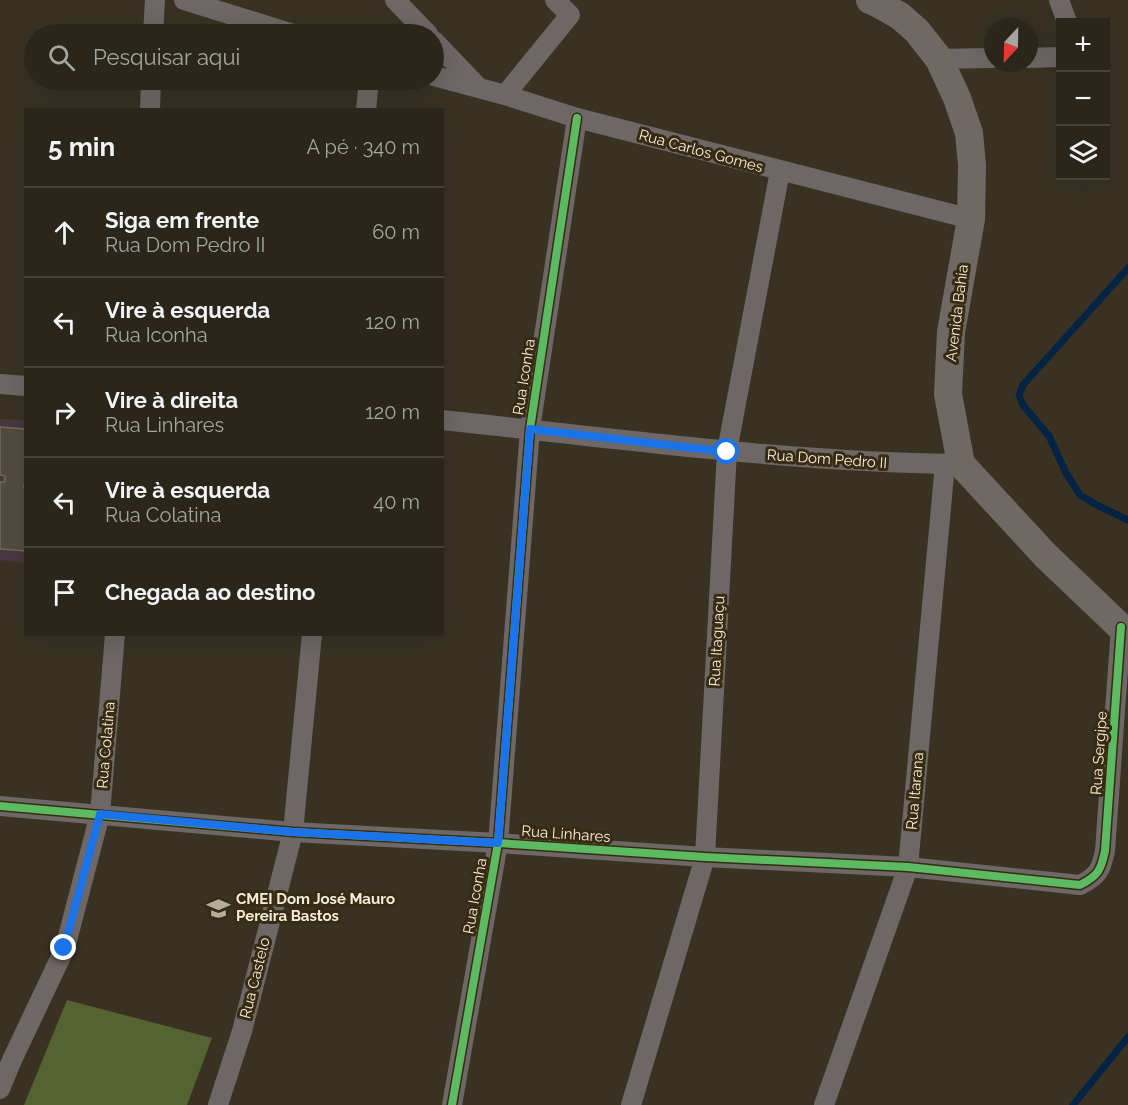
<!DOCTYPE html>
<html lang="pt">
<meta charset="utf-8">
<style>
:root{--surface:#2b261a;--page:#373227;--text:#f1f3f6;--muted:#a6a5a2;--line:#474339}
body{margin:0;font-family:Raleway,sans-serif;background:var(--page);color:var(--text)}
.controls{position:absolute;right:18px;top:18px;display:grid;overflow:hidden;border-radius:0px;box-shadow:0 6px 24px #0002}
.controls button{width:54px;height:54px;display:grid;place-items:center;padding:0;border:0;border-bottom:2px solid var(--line);background:var(--surface);color:var(--text);font:30px sans-serif}
.compass{position:absolute;left:984px;top:18px;width:54px;height:54px;border-radius:50%;background:var(--surface);box-shadow:0 6px 24px #0002;rotate:202deg}
.stop{position:absolute;width:18px;height:18px;margin:-14px;border:4px solid #1a73e8;border-radius:50%;background:#fff}
.stop.end{background:#1a73e8;border-color:#fff;box-shadow:0 2px 6px #0008}
.list{margin:0;padding:0;list-style:none}
h2{display:flex;justify-content:space-between;align-items:center;height:78px;margin:0;padding:0 24px;font-size:26px}
h2 small{font-size:20px;font-weight:400;color:var(--muted)}
.list li{display:grid;grid-template-columns:39px 1fr auto;gap:18px;align-items:center;box-sizing:border-box;height:90px;padding:0 24px;border-top:2px solid var(--line)}
.list b{display:block;font-size:22px;white-space:nowrap}
.list p{margin:0;font-size:20px;white-space:nowrap;color:var(--muted)}
.list em{font-size:20px;font-style:normal;color:var(--muted)}
.icon{flex:none;width:33px;height:33px;fill:none;stroke:currentColor;stroke-width:2;stroke-linecap:round;stroke-linejoin:round}
.map{position:relative;flex:none;width:1128px;height:1105px;overflow:hidden}
.search{position:absolute;background:var(--surface);box-shadow:0 6px 24px #0002;left:24px;top:24px;width:420px;height:66px;display:flex;align-items:center;gap:15px;box-sizing:border-box;padding:0 21px;border-radius:33px;color:var(--muted);font-size:22px}
.panel{position:absolute;background:var(--surface);box-shadow:0 6px 24px #0002;left:24px;top:108px;width:420px;height:528px;border-radius:0px}
.map>svg:first-child{display:block}
</style>
<div class="map">
<svg width="1128" height="1105" viewBox="0 0 1128 1105">
<rect width="100%" height="100%" fill="#393223"/>
<path fill="#48383f" d="M 0,419 L 25,420 L 25,563 L 0,560 Z"/>
<path fill="#556231" d="M 67,1000 L 212,1038 L 187,1105 L 24,1105 Z"/>
<g fill="none" stroke-linecap="round" stroke-linejoin="round">
<g stroke="#052342" stroke-width="7">
<path d="M 1128,268 L 1023,385 L 1019,395 L 1023,405 L 1049,436 L 1066,473 L 1080,495 L 1097,505 L 1128,520"/>
<path d="M 1073,1105 L 1128,1037"/>
</g>
</g>
<path fill="#524c40" stroke="#716b5e" stroke-width="1.5" d="M 0,427 L 26,429 L 26,480 L 24,487 L 26,487 L 26,551 L 0,549 L 0,482 L 5,482 L 5,476 L 0,475 Z"/>
<g fill="none" stroke-linecap="round" stroke-linejoin="round">
<g stroke="#6d6765" stroke-width="20">
<path d="M 184,0 L 293,34"/>
<path d="M 395,0 L 428,34"/>
<path d="M 1059,0 L 1067,22"/>
<path d="M 153,34 L 155,0"/>
<path d="M 434,41 L 479,88"/>
<path d="M 1029,58 L 1058,57 L 1060,56"/>
<path d="M 939,59 L 993,58"/>
<path d="M 434,76 L 505,95 L 577,118 L 971,219"/>
<path d="M 505,95 L 570,15 L 555,0"/>
<path d="M 150,110 L 151,80"/>
<path d="M 366,110 L 369,80"/>
<path d="M 0,384 L 26,386"/>
<path d="M 442,420 C 613,438 784,462 957,464"/>
<path d="M 0,806 L 293,832 L 498,843 L 705,857 L 908,867 L 1080,885 C 1098,876 1101,870 1105,851 L 1121,627"/>
<path d="M 0,1089 L 12,1060 L 65,948 L 100,814 L 115,634"/>
<path d="M 218,1105 L 242,1031 L 293,832 L 312,634"/>
<path d="M 452,1105 L 498,843 L 530,429 L 577,118"/>
<path d="M 631,1105 L 705,857 L 727,451 L 780,171"/>
<path d="M 824,1105 L 908,867 L 945,464"/>
</g>
<path stroke="#6f6864" stroke-width="28" d="M 870,0 L 879,4 L 900,16 L 917,31 L 939,59 L 957,98 L 969,133 L 972,165 L 971,219 L 951,332 L 948,394 L 961,464 L 1046,556 L 1128,634"/>
<defs>
<g id="cycleway">
<path d="M 0,806 L 293,832 L 498,843 L 705,857 L 908,867 L 1080,885 C 1098,876 1101,870 1105,851 L 1121,627"/>
<path d="M 452,1105 L 498,843 L 530,429 L 577,118"/>
</g>
</defs>
<use href="#cycleway" stroke="#372b11" stroke-width="11"/>
<use href="#cycleway" stroke="#5cba63" stroke-width="8"/>
</g>
<g fill="none" stroke-linecap="round" stroke-linejoin="round">
<path stroke="#1a73e8" stroke-width="8" d="M 64,948 L 100,814 L 293,832 L 498,843 L 530,429 L 727,452"/>
</g>
<defs>
<symbol id="school-bare" viewBox="-9 -9 18 18"><path d="M0-5L7-2L0 1L-7-2ZM-4 1L0 2.5L4 1V4Q0 6-4 4Z" fill="#b3ac9c" stroke="#372b11" stroke-width="2.5" paint-order="stroke"/></symbol>
</defs>
<g fill-rule="evenodd">
<use href="#school-bare" x="202" y="892" width="33" height="33"/>
</g>
<g text-anchor="middle" dominant-baseline="central" stroke-width="6" stroke-linejoin="round" paint-order="stroke">
<g font-size="15" fill="#f4eddd" stroke="#372b11">
<text transform="translate(701 151) rotate(15)">Rua Carlos Gomes</text>
<text transform="translate(957 313) rotate(-83)">Avenida Bahia</text>
<text transform="translate(524 377) rotate(-81)">Rua Iconha</text>
<text transform="translate(827 459) rotate(4)">Rua Dom Pedro II</text>
<text transform="translate(717 641) rotate(-87)">Rua Itaguaçu</text>
<text transform="translate(106 745) rotate(-85)">Rua Colatina</text>
<text transform="translate(1099 753) rotate(-86)">Rua Sergipe</text>
<text transform="translate(915 791) rotate(-85)">Rua Itarana</text>
<text transform="translate(566 834) rotate(4)">Rua Linhares</text>
<text transform="translate(475 896) rotate(-80)">Rua Iconha</text>
<text transform="translate(255 978) rotate(-76)">Rua Castelo</text>
</g>
<g font-size="15" font-weight="bold" fill="#f4eddd" stroke="#372b11" text-anchor="start">
<text x="236" y="899">CMEI Dom José Mauro<tspan x="236" dy="17">Pereira Bastos</tspan></text>
</g>
</g>
</svg>
<div class="controls">
<button>+</button>
<button>−</button>
<button><svg class="icon" aria-label="layers" viewBox="0 0 24 24"><path d="M12 4l9 5-9 5-9-5zM3 14l9 5 9-5"/></svg></button>
</div>
<svg class="compass" viewBox="-18 -18 36 36"><path d="M0-13l5 13h-10z" fill="#e53935"/><path d="M0 13l5-13h-10z" fill="#a6a5a2"/></svg>
<div class="stop" style="left:727px;top:452px"></div>
<div class="stop end" style="left:64px;top:948px"></div>
<div class="search"><svg class="icon" aria-label="search" viewBox="0 0 24 24"><circle cx="10" cy="10" r="6"/><path d="M15 15l6 6"/></svg>Pesquisar aqui</div>
<section class="panel">
<h2>5 min<small>A pé · 340 m</small></h2>
<ul class="list">
<li><svg class="icon" aria-label="ahead" viewBox="0 0 24 24"><path d="M12 20V5M6 11l6-6 6 6"/></svg><div><b>Siga em frente</b><p>Rua Dom Pedro II</p></div><em>60 m</em></li>
<li><svg class="icon" aria-label="left" viewBox="0 0 24 24"><path d="M17 20v-9H6M10 6l-5 5 5 5"/></svg><div><b>Vire à esquerda</b><p>Rua Iconha</p></div><em>120 m</em></li>
<li><svg class="icon" aria-label="right" viewBox="0 0 24 24"><path d="M7 20v-9h11M14 6l5 5-5 5"/></svg><div><b>Vire à direita</b><p>Rua Linhares</p></div><em>120 m</em></li>
<li><svg class="icon" aria-label="left" viewBox="0 0 24 24"><path d="M17 20v-9H6M10 6l-5 5 5 5"/></svg><div><b>Vire à esquerda</b><p>Rua Colatina</p></div><em>40 m</em></li>
<li><svg class="icon" aria-label="arrive" viewBox="0 0 24 24"><path d="M6 21V4h12l-3 4 3 4H6"/></svg><div><b>Chegada ao destino</b></div></li>
</ul>
</section>
</div>
